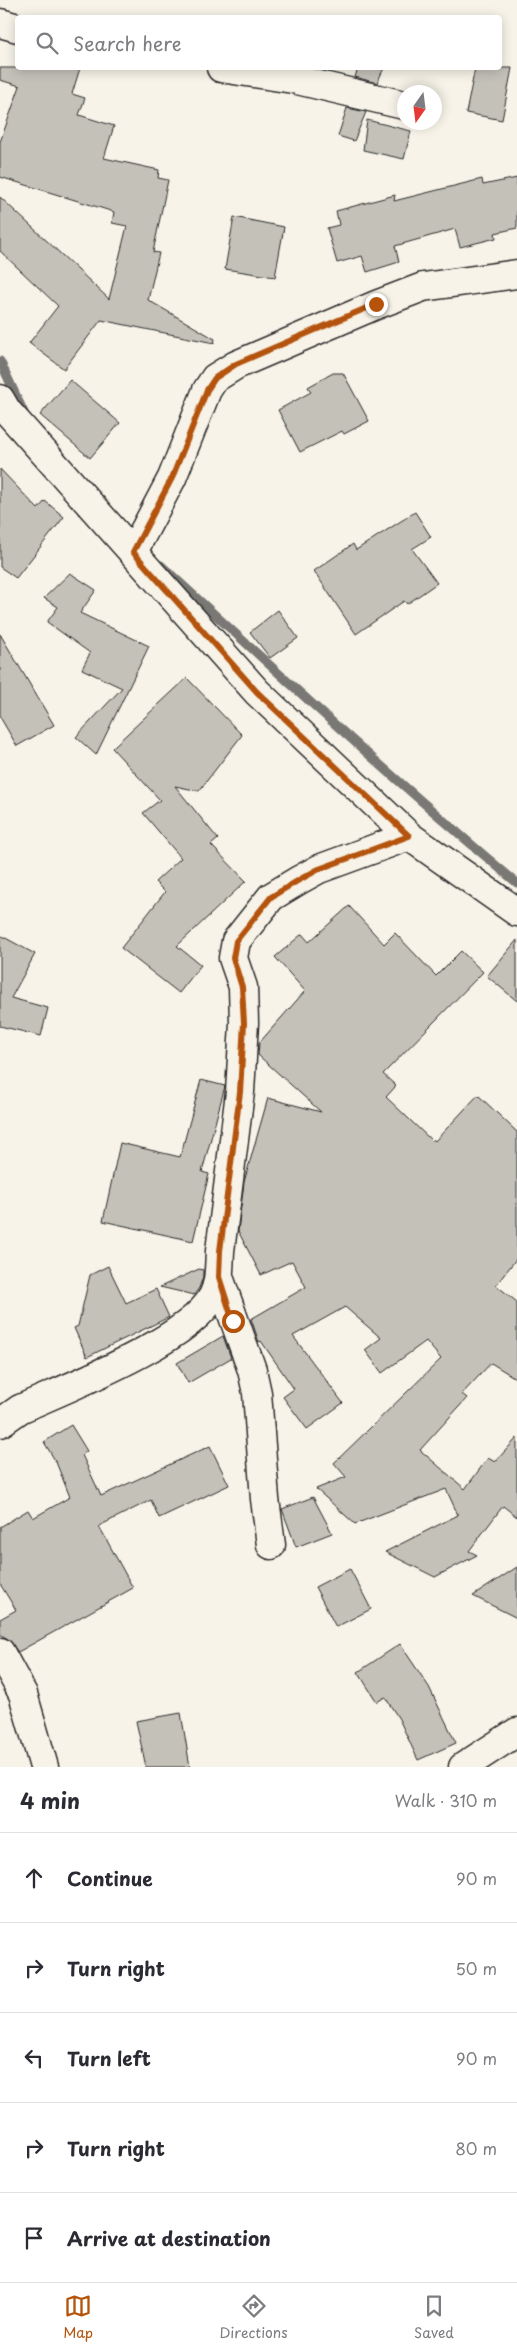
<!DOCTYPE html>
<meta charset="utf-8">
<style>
:root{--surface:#fff;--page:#f7f7f7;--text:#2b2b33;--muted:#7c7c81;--line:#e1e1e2;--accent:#b45309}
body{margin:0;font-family:"Playpen Sans",sans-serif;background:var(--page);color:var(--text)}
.compass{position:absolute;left:397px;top:85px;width:45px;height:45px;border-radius:50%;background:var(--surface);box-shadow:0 2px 12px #0003;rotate:194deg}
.stop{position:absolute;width:15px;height:15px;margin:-11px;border:4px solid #b45309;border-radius:50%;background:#fff}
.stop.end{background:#b45309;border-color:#fff;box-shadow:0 1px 5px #0008}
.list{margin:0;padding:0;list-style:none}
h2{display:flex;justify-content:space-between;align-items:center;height:65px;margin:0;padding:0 20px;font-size:21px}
h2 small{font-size:16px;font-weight:400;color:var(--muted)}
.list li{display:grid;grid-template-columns:32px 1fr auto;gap:15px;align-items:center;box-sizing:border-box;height:90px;padding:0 20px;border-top:1px solid var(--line)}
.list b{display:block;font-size:19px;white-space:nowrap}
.list em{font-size:16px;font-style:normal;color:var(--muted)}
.icon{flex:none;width:28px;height:28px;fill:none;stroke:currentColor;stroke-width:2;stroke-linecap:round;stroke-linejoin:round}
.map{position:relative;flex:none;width:517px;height:1767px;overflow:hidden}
.search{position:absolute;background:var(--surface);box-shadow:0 2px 12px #0003;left:15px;right:15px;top:15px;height:55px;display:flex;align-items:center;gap:12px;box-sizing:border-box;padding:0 18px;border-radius:5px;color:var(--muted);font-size:19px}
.sheet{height:515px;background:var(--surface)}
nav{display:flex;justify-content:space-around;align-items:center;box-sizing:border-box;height:70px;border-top:1px solid var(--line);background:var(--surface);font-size:14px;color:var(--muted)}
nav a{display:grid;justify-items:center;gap:2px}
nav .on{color:var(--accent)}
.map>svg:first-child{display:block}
</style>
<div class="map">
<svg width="517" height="1767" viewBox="0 0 517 1767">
<rect width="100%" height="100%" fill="#f7f3e8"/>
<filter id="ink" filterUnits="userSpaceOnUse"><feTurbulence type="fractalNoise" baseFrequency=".02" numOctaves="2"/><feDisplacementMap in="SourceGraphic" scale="10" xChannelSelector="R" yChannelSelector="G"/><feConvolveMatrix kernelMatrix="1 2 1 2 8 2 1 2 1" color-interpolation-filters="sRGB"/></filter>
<g filter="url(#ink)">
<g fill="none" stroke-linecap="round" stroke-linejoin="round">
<g stroke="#7a7874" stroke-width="9">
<path d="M 0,361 L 26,417"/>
<path d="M 161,565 C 278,673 395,781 517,883"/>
</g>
</g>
<g fill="#c4c1b9" stroke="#2b2b2b">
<path d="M 0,68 L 80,68 L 72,94 L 85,98 L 79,115 L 114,126 L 104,158 L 159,170 L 158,178 L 168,180 L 153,252 L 159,253 L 148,300 L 215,339 L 214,343 L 101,320 L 64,369 L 29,343 L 58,306 L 0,251 L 0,197 L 109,299 L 127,226 L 112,223 L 114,212 L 0,177 L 0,142 L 20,86 L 0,80 Z"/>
<path d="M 358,68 L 384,68 L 377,83 L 355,77 Z"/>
<path d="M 475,68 L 512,68 L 502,120 L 466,113 Z"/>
<path d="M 347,108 L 366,112 L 354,141 L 338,136 Z"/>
<path d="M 367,120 L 411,131 L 404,159 L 363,150 Z"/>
<path d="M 517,178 L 517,228 L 495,233 L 496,238 L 460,247 L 455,229 L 395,246 L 399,262 L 367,272 L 362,256 L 337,263 L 327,228 L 339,225 L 336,211 L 395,195 L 394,201 L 482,179 L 483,185 Z"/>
<path d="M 234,217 L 284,227 L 275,277 L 225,269 Z"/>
<path d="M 333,373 L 343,373 L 369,421 L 344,434 L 342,431 L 300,452 L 278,410 L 311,392 L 308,387 Z"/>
<path d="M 70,380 L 120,423 L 90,458 L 40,415 Z"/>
<path d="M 0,469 L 38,509 L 45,501 L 64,517 L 16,578 L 0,567 Z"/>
<path d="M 415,512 L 431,537 L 412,549 L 437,583 L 407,604 L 404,601 L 356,634 L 314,571 L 353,544 L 356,550 Z"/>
<path d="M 70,573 L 96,590 L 80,613 L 149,646 L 96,755 L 76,737 L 122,688 L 82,669 L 90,653 L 47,622 L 58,607 L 44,598 Z"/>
<path d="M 278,610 L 298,638 L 270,658 L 250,632 Z"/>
<path d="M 0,634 L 54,725 L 17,746 L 0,717 Z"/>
<path d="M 187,678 L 242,735 L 199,791 L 175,786 L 218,839 L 211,845 L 246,881 L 177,946 L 201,965 L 179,993 L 121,948 L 165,892 L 155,882 L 181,858 L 143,813 L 160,800 L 112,748 Z"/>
<path d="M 349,906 L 384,944 L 395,933 L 436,976 L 461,951 L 483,972 L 383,1074 L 396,1086 L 386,1097 L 432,1141 L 433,1139 L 435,1141 L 478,1095 L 517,1132 L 517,1258 L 496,1285 L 517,1302 L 517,1379 L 491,1363 L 462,1394 L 467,1398 L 420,1450 L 465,1489 L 488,1458 L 495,1462 L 517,1438 L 517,1517 L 503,1506 L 469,1551 L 477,1555 L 435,1577 L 385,1552 L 458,1515 L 446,1489 L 355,1524 L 316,1489 L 346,1477 L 334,1463 L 441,1359 L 426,1341 L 382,1373 L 365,1350 L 381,1338 L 345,1307 L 293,1336 L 343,1403 L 307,1429 L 283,1397 L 294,1389 L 261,1341 L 259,1342 L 251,1319 L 306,1287 L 292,1261 L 261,1275 L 238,1231 L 244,1182 L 268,1098 L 321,1112 L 258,1055 L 259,1043 L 305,991 L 275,957 L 302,934 L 309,942 Z"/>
<path d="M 0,935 L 35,954 L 11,998 L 48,1008 L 41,1036 L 0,1026 Z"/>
<path d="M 517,940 L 517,1001 L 487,976 Z"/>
<path d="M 201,1080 L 225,1086 L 202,1172 L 209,1174 L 193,1241 L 103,1221 L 120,1143 L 180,1157 Z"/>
<path d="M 108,1266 L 126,1303 L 156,1289 L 169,1317 L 87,1357 L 74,1328 L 78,1326 L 90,1275 Z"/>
<path d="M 199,1269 L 203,1270 L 203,1277 L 199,1288 L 194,1295 L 160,1287 Z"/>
<path d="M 223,1336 L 231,1358 L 188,1383 L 177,1363 Z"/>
<path d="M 71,1425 L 87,1451 L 82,1455 L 101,1496 L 210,1446 L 229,1485 L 159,1518 L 151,1500 L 99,1526 L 133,1588 L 18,1652 L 8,1639 L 0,1634 L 0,1619 L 16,1610 L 0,1584 L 0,1527 L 28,1510 L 33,1518 L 70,1497 L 56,1462 L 44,1442 Z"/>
<path d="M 313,1497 L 332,1533 L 296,1547 L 282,1509 Z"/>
<path d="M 517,1567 L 517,1618 L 473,1596 Z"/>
<path d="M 350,1569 L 371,1609 L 336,1627 L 315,1587 Z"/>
<path d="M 400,1644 L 429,1687 L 456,1743 L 418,1760 L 399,1719 L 385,1697 L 377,1702 L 358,1672 Z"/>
<path d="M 181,1713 L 190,1767 L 146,1767 L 136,1721 Z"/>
</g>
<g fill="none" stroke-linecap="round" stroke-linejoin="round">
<defs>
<g id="minor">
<path d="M 0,23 L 18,28"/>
<path d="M 221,68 L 293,79 L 404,105"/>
<path d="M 133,552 L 172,478 L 207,390 L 215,378 L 236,365 L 376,305 L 423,287 L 517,274"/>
<path d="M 219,1277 L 252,1370 L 257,1393 L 265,1499 L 271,1545"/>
<path d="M 0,1423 L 20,1409 C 67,1388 190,1340 213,1296 C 220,1282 219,1266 220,1251 L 240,1092 L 244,1023 L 243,987 L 233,958 L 236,941 L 271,897 L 299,880 L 319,869 L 409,836"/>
<path d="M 0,1652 L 23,1694 L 44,1767"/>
<path d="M 463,1767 L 517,1732"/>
</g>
<path id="tertiary" d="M 0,399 L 7,411 L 257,692 L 409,836 L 517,912"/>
</defs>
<use href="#minor" stroke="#2b2b2b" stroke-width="31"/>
<use href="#tertiary" stroke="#2b2b2b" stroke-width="31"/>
<use href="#minor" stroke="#f7f3e8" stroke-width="28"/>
<use href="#tertiary" stroke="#f7f3e8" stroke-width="28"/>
</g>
</g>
<g fill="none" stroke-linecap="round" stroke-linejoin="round" filter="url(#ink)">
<path stroke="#b45309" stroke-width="6" d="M 233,1321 L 219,1277 L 220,1251 L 240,1092 L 244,1023 L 242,987 L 233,958 L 236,941 L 271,897 L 299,880 L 319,869 L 409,836 L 257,692 L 133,552 L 172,478 L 207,390 L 215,378 L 236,364 L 376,304"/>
</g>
</svg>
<svg class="compass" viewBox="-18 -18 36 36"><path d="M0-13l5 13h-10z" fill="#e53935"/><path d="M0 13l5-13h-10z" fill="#7c7c81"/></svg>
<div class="stop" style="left:233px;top:1321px"></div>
<div class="stop end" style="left:376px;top:304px"></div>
<div class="search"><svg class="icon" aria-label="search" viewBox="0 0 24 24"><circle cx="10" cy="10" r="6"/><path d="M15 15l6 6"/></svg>Search here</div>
</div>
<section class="sheet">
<h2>4 min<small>Walk · 310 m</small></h2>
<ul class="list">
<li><svg class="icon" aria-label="ahead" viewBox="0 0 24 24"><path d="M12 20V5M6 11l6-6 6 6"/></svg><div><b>Continue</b></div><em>90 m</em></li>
<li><svg class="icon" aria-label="right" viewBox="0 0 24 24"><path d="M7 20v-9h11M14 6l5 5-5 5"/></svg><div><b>Turn right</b></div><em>50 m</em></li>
<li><svg class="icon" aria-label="left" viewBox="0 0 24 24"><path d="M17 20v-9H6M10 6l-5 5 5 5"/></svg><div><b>Turn left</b></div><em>90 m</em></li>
<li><svg class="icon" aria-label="right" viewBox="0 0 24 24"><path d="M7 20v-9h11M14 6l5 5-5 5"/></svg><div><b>Turn right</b></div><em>80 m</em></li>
<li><svg class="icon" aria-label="arrive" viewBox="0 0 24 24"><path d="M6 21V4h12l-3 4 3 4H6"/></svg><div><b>Arrive at destination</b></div></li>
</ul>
</section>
<nav>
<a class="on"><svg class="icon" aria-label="map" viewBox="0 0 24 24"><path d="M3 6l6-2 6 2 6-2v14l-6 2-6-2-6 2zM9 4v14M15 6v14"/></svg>Map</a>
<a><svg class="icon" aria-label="directions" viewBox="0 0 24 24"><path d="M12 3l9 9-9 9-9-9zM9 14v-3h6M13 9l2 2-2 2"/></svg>Directions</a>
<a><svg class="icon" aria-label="saved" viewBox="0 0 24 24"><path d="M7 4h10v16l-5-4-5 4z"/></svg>Saved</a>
</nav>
